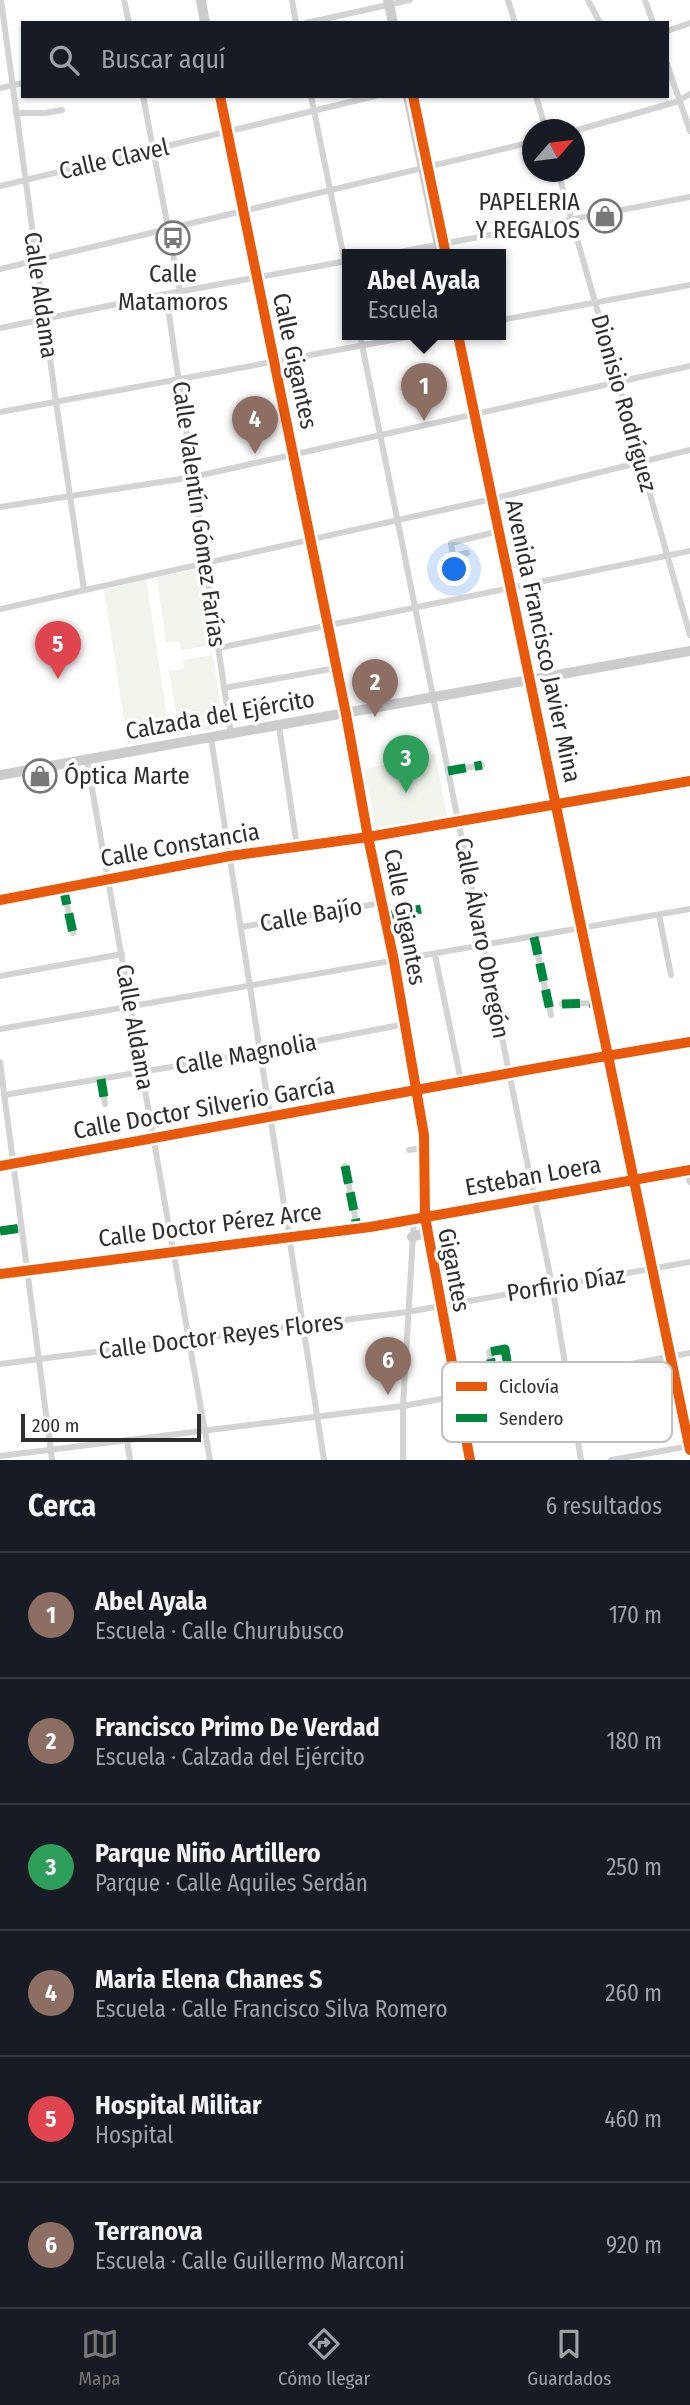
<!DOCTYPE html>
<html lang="es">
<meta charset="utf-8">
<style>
:root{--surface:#171b24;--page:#242831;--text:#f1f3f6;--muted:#9ea1a6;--line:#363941;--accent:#777}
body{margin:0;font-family:"Fira Sans Condensed",sans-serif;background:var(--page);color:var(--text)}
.compass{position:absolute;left:522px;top:119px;width:63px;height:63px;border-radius:50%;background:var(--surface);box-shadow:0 2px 5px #0004;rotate:62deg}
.scale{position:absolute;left:21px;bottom:18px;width:180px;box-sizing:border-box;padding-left:7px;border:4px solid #2e2e2e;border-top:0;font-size:19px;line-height:24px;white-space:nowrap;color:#2e2e2e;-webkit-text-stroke:5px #fff;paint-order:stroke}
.you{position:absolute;left:455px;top:570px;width:24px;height:24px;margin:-18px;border:5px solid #fff;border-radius:50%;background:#1a73e8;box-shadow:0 0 0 10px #1a73e833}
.badge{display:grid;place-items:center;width:46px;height:46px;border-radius:50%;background:var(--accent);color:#fff;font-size:23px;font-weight:700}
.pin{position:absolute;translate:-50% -58px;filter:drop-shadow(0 2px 4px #0008)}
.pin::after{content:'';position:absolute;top:37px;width:24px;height:21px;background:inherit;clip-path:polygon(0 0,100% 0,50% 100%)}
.popup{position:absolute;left:342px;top:249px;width:164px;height:91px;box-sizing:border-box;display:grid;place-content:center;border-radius:0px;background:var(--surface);filter:drop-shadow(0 2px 5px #0005);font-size:23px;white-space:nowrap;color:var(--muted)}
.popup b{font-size:26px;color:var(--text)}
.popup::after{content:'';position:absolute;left:50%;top:100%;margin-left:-14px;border:14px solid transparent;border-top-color:var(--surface)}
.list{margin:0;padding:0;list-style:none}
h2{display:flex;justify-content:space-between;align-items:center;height:91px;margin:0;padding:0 28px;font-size:30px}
h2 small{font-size:23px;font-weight:400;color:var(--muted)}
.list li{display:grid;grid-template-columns:46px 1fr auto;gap:21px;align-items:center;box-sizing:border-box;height:126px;padding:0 28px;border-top:2px solid var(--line)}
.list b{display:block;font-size:26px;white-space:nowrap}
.list p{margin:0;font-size:23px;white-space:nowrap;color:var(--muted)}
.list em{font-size:23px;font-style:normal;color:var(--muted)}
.icon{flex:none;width:38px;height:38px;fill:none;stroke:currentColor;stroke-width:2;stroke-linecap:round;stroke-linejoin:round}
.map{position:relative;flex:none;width:690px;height:1460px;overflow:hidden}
.search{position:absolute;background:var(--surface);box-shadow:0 2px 5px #0004;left:21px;right:21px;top:21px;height:77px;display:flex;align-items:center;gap:18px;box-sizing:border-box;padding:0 24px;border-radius:0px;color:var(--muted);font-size:26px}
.sheet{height:847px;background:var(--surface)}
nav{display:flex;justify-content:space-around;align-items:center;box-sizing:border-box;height:98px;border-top:2px solid var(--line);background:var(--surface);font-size:19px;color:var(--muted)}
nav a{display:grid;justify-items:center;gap:4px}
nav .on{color:var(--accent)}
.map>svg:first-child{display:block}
</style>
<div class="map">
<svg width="690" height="1460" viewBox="0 0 690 1460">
<rect width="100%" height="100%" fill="#fff"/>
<g fill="#f0f4eb">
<path d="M 200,569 L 211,645 L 181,650 L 179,641 L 166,643 L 157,577 Z"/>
<path d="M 146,579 L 170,736 L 128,744 L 104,590 Z"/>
<path d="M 213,655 L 223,724 L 222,727 L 181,735 L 179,720 L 177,720 L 169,671 L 184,669 L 183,660 Z"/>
<path d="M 435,754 L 447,816 L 376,828 L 364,769 Z"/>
</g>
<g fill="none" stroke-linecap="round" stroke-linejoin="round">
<g stroke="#d3d3d3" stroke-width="6">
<path d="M 1,0 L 56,402 L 84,590"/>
<path d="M 124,0 L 129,23"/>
<path d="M 292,0 L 296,23"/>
<path d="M 508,0 L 515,23"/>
<path d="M 588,0 L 600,23"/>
<path d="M 645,0 L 653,23"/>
<path d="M 306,23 L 410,0"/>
<path d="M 667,31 L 690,23"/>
<path d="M 667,64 L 690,131"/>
<path d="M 0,88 L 23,83"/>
<path d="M 143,96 L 180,291"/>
<path d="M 311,96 L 347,273"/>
<path d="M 536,96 L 546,130"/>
<path d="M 16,113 L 45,113 L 62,110"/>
<path d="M 574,131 L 676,102 L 690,94"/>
<path d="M 558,172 L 690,635"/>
<path d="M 0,186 L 375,96"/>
<path d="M 384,255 L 690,197"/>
<path d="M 0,269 L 532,142"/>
<path d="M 166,294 L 231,734"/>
<path d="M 501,320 L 690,285"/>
<path d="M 0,328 L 166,294 L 347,261"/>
<path d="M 360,335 L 552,1285 L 581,1460"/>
<path d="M 0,412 L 419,335"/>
<path d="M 0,507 L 193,477 L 690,366"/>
<path d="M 467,553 L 453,556 L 451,543 L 499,531"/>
<path d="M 0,609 L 492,499 L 690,450"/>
<path d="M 218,648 L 690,551"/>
<path d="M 224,688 L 336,668"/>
<path d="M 279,726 L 297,847"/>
<path d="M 211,738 L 324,1460"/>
<path d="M 87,760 L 210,1460"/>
<path d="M 448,771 L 482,765"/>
<path d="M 556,805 L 690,781"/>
<path d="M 63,887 L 73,933"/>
<path d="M 659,915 L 671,975"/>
<path d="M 241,927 L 382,903"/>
<path d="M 534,937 L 551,1015"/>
<path d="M 435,955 L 461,1081"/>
<path d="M 0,976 L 122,954"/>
<path d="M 562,1004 L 596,1003"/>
<path d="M 0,1029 L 690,909"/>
<path d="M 0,1062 L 52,1460"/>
<path d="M 101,1079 L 105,1104"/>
<path d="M 4,1095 L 260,1052 L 405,1024"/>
<path d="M 409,1150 L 425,1148"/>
<path d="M 0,1166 C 230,1125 459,1080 690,1042"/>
<path d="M 345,1166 L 357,1227"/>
<path d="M 687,1170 L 690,1182"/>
<path d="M 0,1231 L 21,1228"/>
<path d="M 0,1273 L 374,1225 L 690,1169"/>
<path d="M 505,1349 L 508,1367 L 493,1370 L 489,1352 Z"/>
<path d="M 0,1364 L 407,1312 L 690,1262"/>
<path d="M 127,1440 L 130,1460"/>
<path d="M 0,1456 L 403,1406 L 690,1353"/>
<path d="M 403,1460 L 403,1406 L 414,1218"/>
<path d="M 611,1460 L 690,1446"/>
</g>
<g stroke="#ccc" stroke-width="10">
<path d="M 201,0 L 205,23"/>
<path d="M 388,0 L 393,23"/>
<path d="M 220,96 L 346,714 L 368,837 L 394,961 L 424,1135 L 425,1217 L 470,1460"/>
<path d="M 408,96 L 441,255"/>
<path d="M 458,335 L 690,1450"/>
<path d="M 0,775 L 690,651"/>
<path d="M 0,900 L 230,856 L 364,838 L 556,805"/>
<path d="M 412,1237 L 421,1234 L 429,1237"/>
</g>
<g stroke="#00873e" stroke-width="9" stroke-dasharray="18 9" stroke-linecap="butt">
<path d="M 448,771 L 482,765"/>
<path d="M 63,887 L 73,933"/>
<path d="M 381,917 L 421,909"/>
<path d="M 534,937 L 551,1015"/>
<path d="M 562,1004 L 596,1003"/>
<path d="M 101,1079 L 105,1104"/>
<path d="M 345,1166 L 357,1227"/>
<path d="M 0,1231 L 21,1228"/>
<path d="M 505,1349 L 508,1367 L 493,1370 L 489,1352 Z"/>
<path d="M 504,1369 L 507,1385"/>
</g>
<defs>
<g id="cycleway">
<path d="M 220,96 L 346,714 L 368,837 L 394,961 L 424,1135 L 425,1217 L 470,1460"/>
<path d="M 413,96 L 446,255"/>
<path d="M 458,335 L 690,1450"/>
<path d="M 0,900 L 230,856 L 368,837 L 690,781"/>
<path d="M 0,1166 C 230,1125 459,1080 690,1042"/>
<path d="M 0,1274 L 370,1227 L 690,1170"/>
</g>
</defs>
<use href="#cycleway" stroke="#fff" stroke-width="15"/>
<use href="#cycleway" stroke="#e8590c" stroke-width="10"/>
</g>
<defs>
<symbol id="shop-ring" viewBox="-11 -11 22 22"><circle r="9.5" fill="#fff" stroke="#777" stroke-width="1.5"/><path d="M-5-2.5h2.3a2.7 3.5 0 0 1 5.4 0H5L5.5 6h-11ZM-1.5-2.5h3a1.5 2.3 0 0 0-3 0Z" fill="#777"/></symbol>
<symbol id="bus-ring" viewBox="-11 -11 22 22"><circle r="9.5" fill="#fff" stroke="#777" stroke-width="1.5"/><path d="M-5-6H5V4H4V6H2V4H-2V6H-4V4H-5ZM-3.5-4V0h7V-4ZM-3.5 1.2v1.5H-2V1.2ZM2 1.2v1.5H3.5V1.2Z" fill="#777"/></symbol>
</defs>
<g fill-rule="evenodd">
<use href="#shop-ring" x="586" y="197" width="38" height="38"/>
<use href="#bus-ring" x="154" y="219" width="38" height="38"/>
<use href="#shop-ring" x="21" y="757" width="38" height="38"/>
</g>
<g text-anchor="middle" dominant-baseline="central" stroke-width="7" stroke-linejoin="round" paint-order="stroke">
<g font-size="24" fill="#2e2e2e" stroke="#fff">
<text transform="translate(114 159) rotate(-13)">Calle Clavel</text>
<text transform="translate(41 295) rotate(82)">Calle Aldama</text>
<text transform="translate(295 361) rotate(78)">Calle Gigantes</text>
<text transform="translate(624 403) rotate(74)">Dionisio Rodríguez</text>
<text transform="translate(199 514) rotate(82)">Calle Valentín Gómez Farías</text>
<text transform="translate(543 641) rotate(78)">Avenida Francisco Javier Mina</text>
<text transform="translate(220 715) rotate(-10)">Calzada del Ejército</text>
<text transform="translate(180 845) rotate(-10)">Calle Constancia</text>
<text transform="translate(311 915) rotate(-10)">Calle Bajío</text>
<text transform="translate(405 917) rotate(79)">Calle Gigantes</text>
<text transform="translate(482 938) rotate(79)">Calle Álvaro Obregón</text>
<text transform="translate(135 1027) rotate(80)">Calle Aldama</text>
<text transform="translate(246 1054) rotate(-10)">Calle Magnolia</text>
<text transform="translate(204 1108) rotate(-10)">Calle Doctor Silverio García</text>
<text transform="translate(533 1176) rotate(-10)">Esteban Loera</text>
<text transform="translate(210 1225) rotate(-7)">Calle Doctor Pérez Arce</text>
<text transform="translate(454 1270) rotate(79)">Gigantes</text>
<text transform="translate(566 1284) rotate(-9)">Porfirio Díaz</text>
<text transform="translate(221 1336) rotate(-7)">Calle Doctor Reyes Flores</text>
</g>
<g font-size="24" fill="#2e2e2e" stroke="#fff" text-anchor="end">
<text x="580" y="202">PAPELERIA<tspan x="580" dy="28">Y REGALOS</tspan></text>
<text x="173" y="274" text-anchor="middle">Calle<tspan x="173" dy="28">Matamoros</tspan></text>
<text x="64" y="776" text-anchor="start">Óptica Marte</text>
</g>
</g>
<rect x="442" y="1362" width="230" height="80" rx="10" fill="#fff" stroke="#c0c0c0" stroke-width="2"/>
<rect x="456" y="1382" width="31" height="9" fill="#e8590c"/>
<rect x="456" y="1414" width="31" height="8" fill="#00873e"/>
<g font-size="19" fill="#2e2e2e">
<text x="499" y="1393">Ciclovía</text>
<text x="499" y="1425">Sendero</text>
</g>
</svg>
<svg class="compass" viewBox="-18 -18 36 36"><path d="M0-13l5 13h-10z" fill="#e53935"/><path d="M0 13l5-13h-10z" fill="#9ea1a6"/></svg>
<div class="scale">200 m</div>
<div class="you"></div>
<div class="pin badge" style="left:424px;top:421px;background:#8d6e63">1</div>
<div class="popup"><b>Abel Ayala</b>Escuela</div>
<div class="pin badge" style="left:375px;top:717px;background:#8d6e63">2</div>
<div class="pin badge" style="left:406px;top:793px;background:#2e9e5b">3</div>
<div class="pin badge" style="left:255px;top:454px;background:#8d6e63">4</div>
<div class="pin badge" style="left:58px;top:679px;background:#e0444e">5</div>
<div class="pin badge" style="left:388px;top:1395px;background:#8d6e63">6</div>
<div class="search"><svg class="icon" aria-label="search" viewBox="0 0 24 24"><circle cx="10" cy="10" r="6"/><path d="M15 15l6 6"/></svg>Buscar aquí</div>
</div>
<section class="sheet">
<h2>Cerca<small>6 resultados</small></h2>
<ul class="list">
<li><span class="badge" style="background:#8d6e63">1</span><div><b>Abel Ayala</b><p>Escuela · Calle Churubusco</p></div><em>170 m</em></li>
<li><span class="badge" style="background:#8d6e63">2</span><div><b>Francisco Primo De Verdad</b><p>Escuela · Calzada del Ejército</p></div><em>180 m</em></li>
<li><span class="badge" style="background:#2e9e5b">3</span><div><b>Parque Niño Artillero</b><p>Parque · Calle Aquiles Serdán</p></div><em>250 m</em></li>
<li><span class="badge" style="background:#8d6e63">4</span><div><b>Maria Elena Chanes S</b><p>Escuela · Calle Francisco Silva Romero</p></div><em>260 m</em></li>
<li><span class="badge" style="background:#e0444e">5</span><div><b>Hospital Militar</b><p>Hospital</p></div><em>460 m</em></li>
<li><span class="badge" style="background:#8d6e63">6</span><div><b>Terranova</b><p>Escuela · Calle Guillermo Marconi</p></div><em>920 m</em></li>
</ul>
</section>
<nav>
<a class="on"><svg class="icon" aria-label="map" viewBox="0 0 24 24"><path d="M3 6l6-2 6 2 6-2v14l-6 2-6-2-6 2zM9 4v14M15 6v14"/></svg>Mapa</a>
<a><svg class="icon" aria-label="directions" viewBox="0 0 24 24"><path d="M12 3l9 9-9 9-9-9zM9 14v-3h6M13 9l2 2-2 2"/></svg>Cómo llegar</a>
<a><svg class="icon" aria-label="saved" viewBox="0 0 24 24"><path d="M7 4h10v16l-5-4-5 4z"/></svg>Guardados</a>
</nav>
